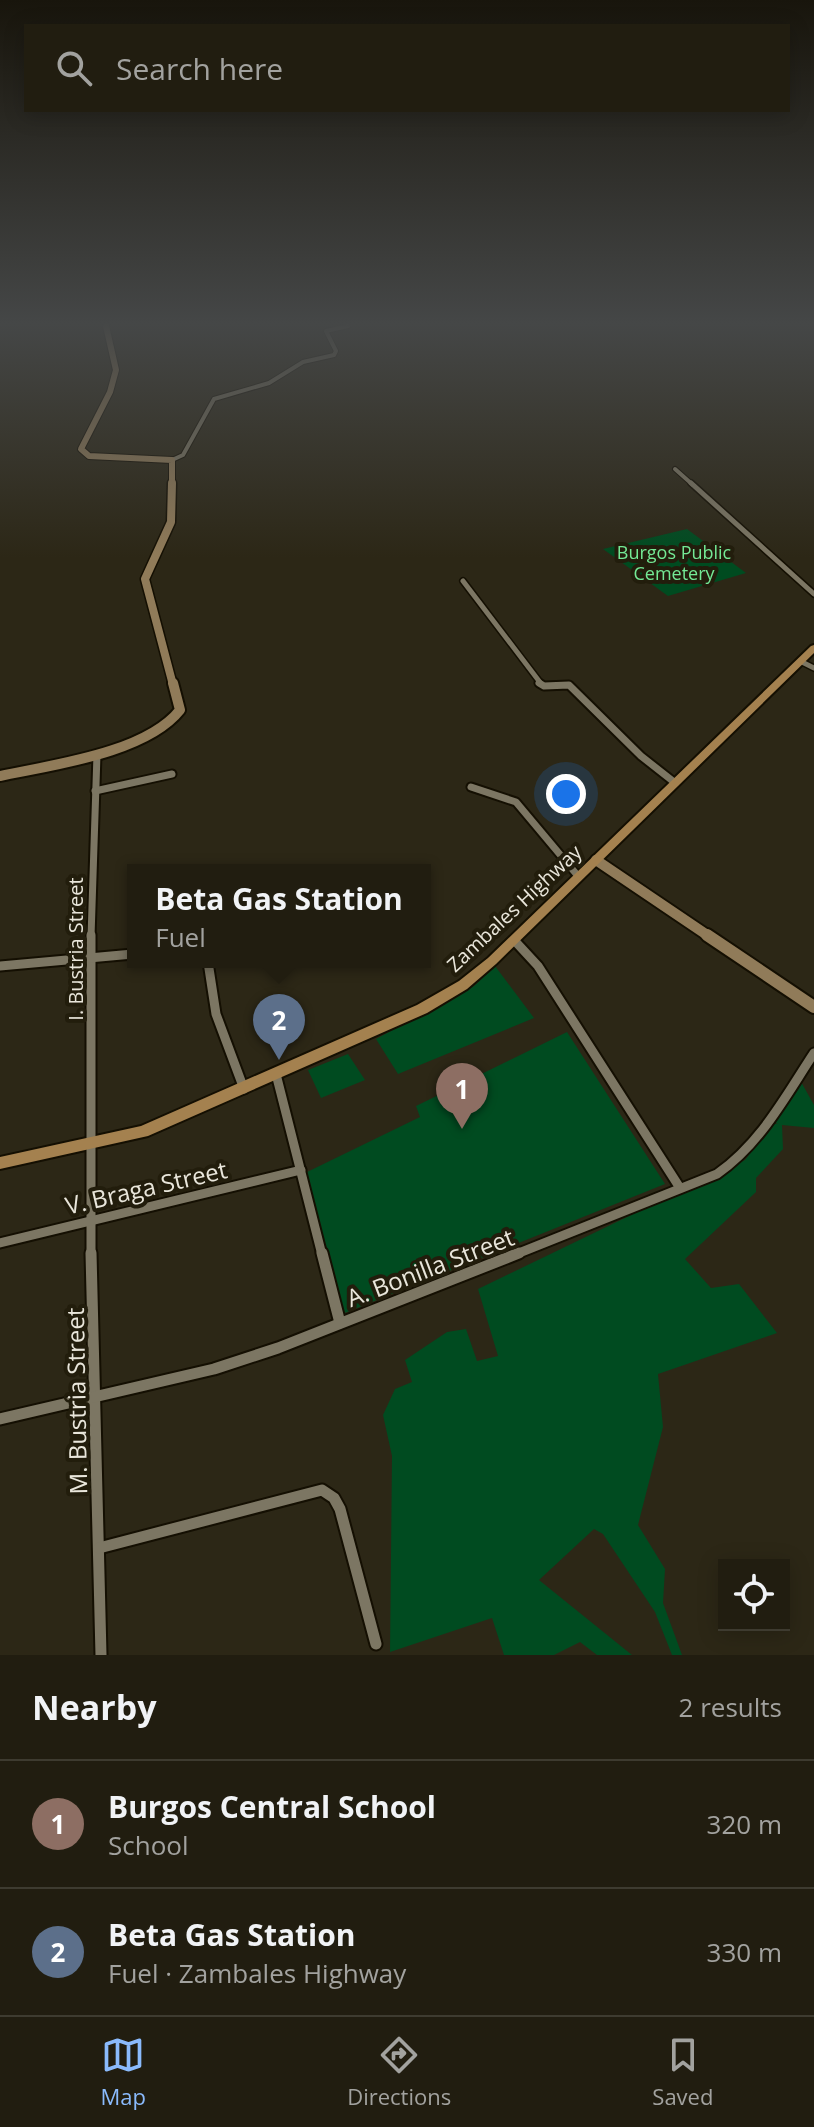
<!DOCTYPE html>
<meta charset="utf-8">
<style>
:root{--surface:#211d10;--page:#292619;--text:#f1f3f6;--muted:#a2a29f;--line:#3e3b30;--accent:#8abafc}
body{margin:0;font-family:"Open Sans",sans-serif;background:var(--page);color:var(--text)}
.controls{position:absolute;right:24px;bottom:24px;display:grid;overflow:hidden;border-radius:0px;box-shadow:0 4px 20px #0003}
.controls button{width:72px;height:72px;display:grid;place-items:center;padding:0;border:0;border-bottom:2px solid var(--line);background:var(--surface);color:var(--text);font:40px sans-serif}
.you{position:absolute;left:566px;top:794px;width:28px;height:28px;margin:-20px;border:6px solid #fff;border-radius:50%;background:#1a73e8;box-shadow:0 0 0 12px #1a73e833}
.badge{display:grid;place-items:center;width:52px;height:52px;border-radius:50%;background:var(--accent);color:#fff;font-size:26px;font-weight:700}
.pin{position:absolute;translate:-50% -66px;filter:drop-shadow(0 2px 4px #0008)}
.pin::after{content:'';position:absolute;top:42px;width:28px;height:24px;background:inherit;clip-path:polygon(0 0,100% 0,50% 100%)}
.popup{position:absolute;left:127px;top:864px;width:304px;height:104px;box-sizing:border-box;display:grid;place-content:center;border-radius:0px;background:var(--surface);filter:drop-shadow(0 2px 6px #0005);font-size:26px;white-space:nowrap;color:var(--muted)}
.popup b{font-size:30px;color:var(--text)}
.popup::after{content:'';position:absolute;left:50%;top:100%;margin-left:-16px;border:16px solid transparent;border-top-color:var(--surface)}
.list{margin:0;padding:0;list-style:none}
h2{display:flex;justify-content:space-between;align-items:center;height:104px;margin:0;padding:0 32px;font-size:34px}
h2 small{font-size:26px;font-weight:400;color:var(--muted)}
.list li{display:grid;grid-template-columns:52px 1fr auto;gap:24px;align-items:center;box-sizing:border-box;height:128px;padding:0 32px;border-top:2px solid var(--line)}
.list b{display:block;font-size:30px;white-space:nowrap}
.list p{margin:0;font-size:26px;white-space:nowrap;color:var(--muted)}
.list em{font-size:26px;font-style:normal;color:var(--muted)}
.icon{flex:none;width:44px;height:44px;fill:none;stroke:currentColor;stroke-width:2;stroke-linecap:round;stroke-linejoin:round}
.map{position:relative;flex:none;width:814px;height:1655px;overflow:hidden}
.search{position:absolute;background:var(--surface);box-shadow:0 4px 20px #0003;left:24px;right:24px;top:24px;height:88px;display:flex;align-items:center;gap:20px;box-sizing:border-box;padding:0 28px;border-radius:0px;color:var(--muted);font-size:30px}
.sheet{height:360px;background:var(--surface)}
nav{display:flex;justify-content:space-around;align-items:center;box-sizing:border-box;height:112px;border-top:2px solid var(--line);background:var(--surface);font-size:22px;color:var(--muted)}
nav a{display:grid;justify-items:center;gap:4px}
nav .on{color:var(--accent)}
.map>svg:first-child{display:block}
</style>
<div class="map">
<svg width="814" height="1655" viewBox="0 0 814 1655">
<rect width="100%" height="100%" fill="#2c2716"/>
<g fill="#004b20">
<path d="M 687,529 L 746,573 L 668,596 L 603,549 Z"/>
<path d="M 495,966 L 534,1018 L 398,1074 L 376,1039 L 474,986 Z"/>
<path d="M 567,1032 L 665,1184 L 342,1314 L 305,1173 L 420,1117 L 416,1106 Z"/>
<path d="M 348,1054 L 365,1080 L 321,1098 L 308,1070 Z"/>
<path d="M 800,1080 L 814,1105 L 814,1128 L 782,1125 L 783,1149 L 756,1178 L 756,1192 L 685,1259 L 711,1288 L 739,1284 L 777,1333 L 658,1374 L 663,1427 L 638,1525 L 665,1569 L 663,1603 L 682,1655 L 672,1655 L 655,1612 L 603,1534 L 594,1529 L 539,1580 L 632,1655 L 597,1655 L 580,1642 L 554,1655 L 504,1655 L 492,1618 L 390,1652 L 392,1456 L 383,1415 L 395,1389 L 412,1382 L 405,1360 L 447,1332 L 466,1329 L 477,1361 L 498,1356 L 478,1289 L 745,1160 L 772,1124 L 778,1124 L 773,1122 Z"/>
</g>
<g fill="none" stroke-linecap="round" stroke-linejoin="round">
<defs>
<g id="street-far4">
<path d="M 172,460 L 183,455 L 214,399 L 269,383 L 303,362 L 334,355 L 336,351 L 326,331 L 348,326"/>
<path d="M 675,469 L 693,485"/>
</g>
<g id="street-far3">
<path d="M 691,483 L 814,594"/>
<path d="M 463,581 L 542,685"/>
<path d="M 800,661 L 814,668"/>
</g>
<g id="street-far2">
<path d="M 539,683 L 544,686 L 569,685 L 641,756 L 674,782"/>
<path d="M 471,787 L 516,802 L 578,876"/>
<path d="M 95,791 L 172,774"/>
<path d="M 91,937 L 97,754"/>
</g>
<g id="street-far1">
<path d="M 91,935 L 91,1255"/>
<path d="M 514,940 L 538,966 L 680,1188"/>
<path d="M 208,962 L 216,1014 L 244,1089"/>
<path d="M 0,966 L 133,954"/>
<path d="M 276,1074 L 322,1255"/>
<path d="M 0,1243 L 301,1170"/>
<path d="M 514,1255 L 717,1174 C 761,1143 785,1097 814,1053"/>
</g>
<g id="street">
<path d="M 91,1253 L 101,1655"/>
<path d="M 322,1253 L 340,1323"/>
<path d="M 0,1419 L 214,1369 L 278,1348 L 519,1253"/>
<path d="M 99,1548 L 322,1490 L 334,1498 L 340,1509 L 376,1644"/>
</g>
<path id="secondary-far3" d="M 106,326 L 116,370 L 110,392 L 81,449 L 89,456 L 172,460 L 172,485"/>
<path id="secondary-far2" d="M 172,483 L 171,522 L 145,579 L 173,685"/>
<g id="secondary-far1">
<path d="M 0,776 C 52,765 146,753 180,710 L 173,683"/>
<path d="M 596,860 L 710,937"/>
</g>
<path id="secondary" d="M 707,935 L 814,1007"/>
<path id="primary" d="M 814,645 L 814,653 L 496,964 L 467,989 L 427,1013 L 148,1136 L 0,1169 L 0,1157 L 141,1126 L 417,1005 L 459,981 L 488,958 L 811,646 Z"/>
</defs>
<use href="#street-far4" stroke="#140f02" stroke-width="6"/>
<use href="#street-far3" stroke="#140f02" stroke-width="8"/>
<use href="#street-far2" stroke="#140f02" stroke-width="11"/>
<use href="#street-far1" stroke="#140f02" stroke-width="13"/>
<use href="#street" stroke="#140f02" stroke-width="15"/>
<use href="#secondary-far3" stroke="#140f02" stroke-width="8"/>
<use href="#secondary-far2" stroke="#140f02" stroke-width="11"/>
<use href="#secondary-far1" stroke="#140f02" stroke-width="14"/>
<use href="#secondary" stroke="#140f02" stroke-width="16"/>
<use href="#primary" stroke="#140f02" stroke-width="4"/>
<use href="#street-far4" stroke="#7c7663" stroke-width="4"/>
<use href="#street-far3" stroke="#7c7663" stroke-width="5"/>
<use href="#street-far2" stroke="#7c7663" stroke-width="7"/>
<use href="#street-far1" stroke="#7c7663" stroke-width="9"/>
<use href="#street" stroke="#7c7663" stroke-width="11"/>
<use href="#secondary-far3" stroke="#907b59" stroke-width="6"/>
<use href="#secondary-far2" stroke="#907b59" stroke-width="8"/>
<use href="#secondary-far1" stroke="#907b59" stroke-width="10"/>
<use href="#secondary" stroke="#907b59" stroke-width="12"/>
<use href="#primary" fill="#a4814f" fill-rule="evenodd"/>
</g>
<linearGradient id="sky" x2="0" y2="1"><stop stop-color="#18150c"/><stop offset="0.58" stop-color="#454747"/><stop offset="1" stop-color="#454747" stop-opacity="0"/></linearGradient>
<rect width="814" height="558" fill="url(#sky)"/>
<g text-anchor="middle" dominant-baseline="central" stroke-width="8" stroke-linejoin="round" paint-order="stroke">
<g font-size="18" fill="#74e995" stroke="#221d0c">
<text x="674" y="552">Burgos Public<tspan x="674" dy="21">Cemetery</tspan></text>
</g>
<g font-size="20" fill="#e9e6db" stroke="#221d0c">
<text transform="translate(514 908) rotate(-43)">Zambales Highway</text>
<text transform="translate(75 949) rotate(-90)">I. Bustria Street</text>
</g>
<g font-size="24" fill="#e9e6db" stroke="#221d0c">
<text transform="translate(146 1187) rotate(-13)">V. Braga Street</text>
<text transform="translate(430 1267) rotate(-21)">A. Bonilla Street</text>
<text transform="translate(76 1401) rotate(-91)">M. Bustria Street</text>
</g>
</g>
</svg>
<div class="controls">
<button><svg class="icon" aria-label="locate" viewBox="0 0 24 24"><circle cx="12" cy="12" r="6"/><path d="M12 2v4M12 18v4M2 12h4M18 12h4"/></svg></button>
</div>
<div class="you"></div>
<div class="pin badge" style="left:462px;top:1129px;background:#8d6e63">1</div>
<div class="pin badge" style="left:279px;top:1060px;background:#5c6f8a">2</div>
<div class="popup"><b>Beta Gas Station</b>Fuel</div>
<div class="search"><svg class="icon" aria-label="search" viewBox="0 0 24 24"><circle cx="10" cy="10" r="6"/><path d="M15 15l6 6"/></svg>Search here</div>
</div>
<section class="sheet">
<h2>Nearby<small>2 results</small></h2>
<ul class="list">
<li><span class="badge" style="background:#8d6e63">1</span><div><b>Burgos Central School</b><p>School</p></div><em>320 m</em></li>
<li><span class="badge" style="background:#5c6f8a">2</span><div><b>Beta Gas Station</b><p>Fuel · Zambales Highway</p></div><em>330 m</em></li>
</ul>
</section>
<nav>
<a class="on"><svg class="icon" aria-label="map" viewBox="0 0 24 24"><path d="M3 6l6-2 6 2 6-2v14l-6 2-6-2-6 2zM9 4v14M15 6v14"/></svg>Map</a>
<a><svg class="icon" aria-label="directions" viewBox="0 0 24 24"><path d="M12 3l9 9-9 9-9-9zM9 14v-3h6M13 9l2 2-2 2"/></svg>Directions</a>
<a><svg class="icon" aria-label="saved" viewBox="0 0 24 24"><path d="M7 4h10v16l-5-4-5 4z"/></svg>Saved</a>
</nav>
